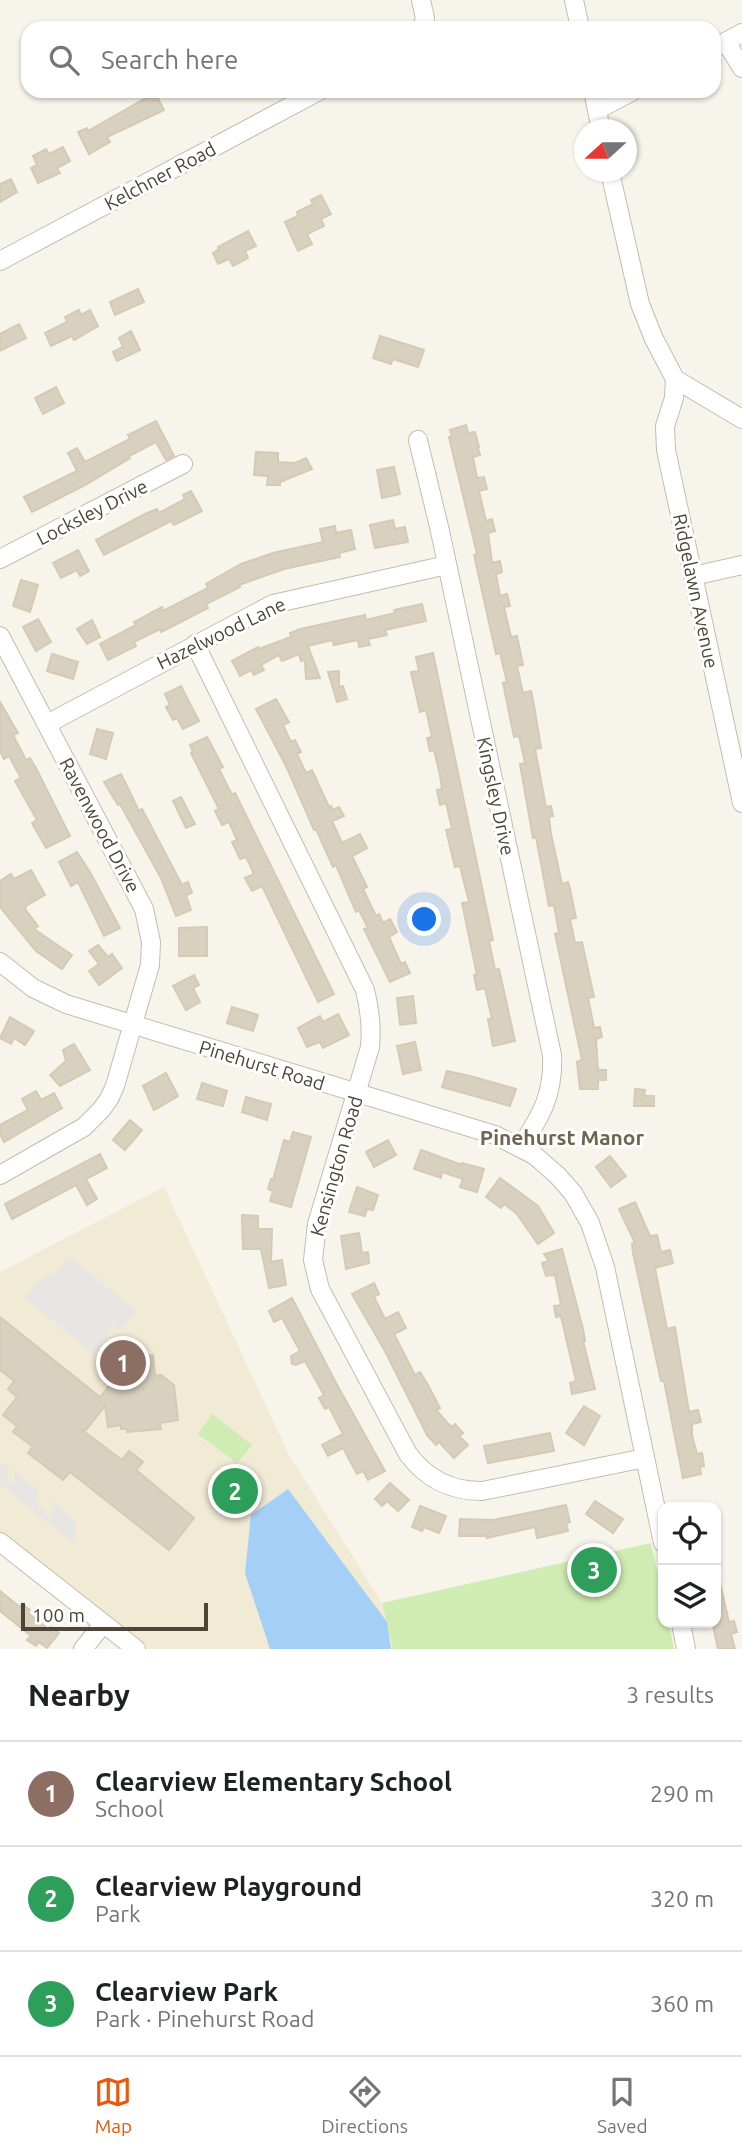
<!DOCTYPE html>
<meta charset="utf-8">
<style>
:root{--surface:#fff;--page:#f6f6f6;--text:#202124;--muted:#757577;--line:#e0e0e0;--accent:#ea580c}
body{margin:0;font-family:Ubuntu,sans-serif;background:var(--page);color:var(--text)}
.controls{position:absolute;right:21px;bottom:21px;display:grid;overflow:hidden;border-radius:14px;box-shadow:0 2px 5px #0004}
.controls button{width:63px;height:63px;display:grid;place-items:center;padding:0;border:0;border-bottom:2px solid var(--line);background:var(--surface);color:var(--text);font:35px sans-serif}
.compass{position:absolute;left:574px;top:119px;width:63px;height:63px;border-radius:50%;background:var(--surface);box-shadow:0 2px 5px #0004;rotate:249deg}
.scale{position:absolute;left:21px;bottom:18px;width:187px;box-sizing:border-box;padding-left:7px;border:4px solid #4c4538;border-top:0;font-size:19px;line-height:24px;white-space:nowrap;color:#4c4538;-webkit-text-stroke:5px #fff;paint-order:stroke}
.you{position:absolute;left:425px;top:920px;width:24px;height:24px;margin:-18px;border:5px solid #fff;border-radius:50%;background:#1a73e8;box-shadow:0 0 0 10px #1a73e833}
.badge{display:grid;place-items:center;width:46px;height:46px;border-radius:50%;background:var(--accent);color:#fff;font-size:23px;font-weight:700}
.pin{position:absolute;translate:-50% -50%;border:4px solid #fff;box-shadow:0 2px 7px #0006}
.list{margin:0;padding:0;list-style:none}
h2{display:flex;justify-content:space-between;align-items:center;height:91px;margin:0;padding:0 28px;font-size:30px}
h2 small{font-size:23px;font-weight:400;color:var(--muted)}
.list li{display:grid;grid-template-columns:46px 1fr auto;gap:21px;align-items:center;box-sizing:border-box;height:105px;padding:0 28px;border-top:2px solid var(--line)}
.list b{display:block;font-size:26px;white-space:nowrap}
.list p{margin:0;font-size:23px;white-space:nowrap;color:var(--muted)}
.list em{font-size:23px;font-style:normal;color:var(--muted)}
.icon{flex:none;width:38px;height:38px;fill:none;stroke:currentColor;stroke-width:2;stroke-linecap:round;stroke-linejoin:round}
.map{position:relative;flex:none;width:742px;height:1649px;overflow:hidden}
.search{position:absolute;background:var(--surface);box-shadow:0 2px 5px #0004;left:21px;right:21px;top:21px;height:77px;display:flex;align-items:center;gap:18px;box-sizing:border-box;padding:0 24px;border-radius:21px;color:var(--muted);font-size:26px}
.sheet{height:406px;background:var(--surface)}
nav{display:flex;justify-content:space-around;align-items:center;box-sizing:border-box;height:98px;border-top:2px solid var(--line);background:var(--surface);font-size:19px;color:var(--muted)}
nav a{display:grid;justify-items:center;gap:4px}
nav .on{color:var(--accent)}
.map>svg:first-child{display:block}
</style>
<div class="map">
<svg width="742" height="1649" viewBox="0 0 742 1649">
<rect width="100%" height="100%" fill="#f7f4eb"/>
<path fill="#f1ead4" d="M 164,1187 L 289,1455 L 382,1603 L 393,1649 L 147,1649 L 0,1533 L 0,1272 Z"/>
<g fill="#cfedb2">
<path d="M 212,1414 L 252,1445 L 237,1463 L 198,1434 Z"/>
<path d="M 231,1472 L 255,1491 L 240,1511 L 232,1505 L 229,1507 L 222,1500 L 223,1497 L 216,1491 Z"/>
<path d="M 651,1543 L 663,1597 L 663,1623 L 669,1623 L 674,1649 L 393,1649 L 382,1603 Z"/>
</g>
<g fill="#e8e6e3">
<path d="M 68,1256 L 137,1310 L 121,1330 L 113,1325 L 95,1355 L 24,1298 L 40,1278 L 43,1280 L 49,1272 L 54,1275 Z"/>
<path d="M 0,1460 L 9,1468 L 7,1480 L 14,1484 L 15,1471 L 38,1490 L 36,1504 L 51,1516 L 54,1502 L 76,1520 L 76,1545 L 0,1485 Z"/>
</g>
<path fill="#a4d0f7" d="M 288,1489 L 387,1622 L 391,1649 L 270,1649 L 245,1573 L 251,1515 Z"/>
<g fill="#d9d1c0" stroke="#d5cab2" stroke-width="2">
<path d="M 155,93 L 164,110 L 107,137 L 110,142 L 89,154 L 78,132 L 87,128 L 88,131 Z"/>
<path d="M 63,147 L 70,161 L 57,168 L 60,173 L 38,183 L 31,168 L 37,165 L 33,156 L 46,149 L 49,154 Z"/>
<path d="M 11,179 L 17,192 L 0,202 L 0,184 Z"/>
<path d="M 321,195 L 331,214 L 321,219 L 324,226 L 307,234 L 312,244 L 298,251 L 285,222 L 298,216 L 297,212 L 313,204 L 311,200 Z"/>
<path d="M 248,231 L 256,246 L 245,251 L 248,258 L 233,266 L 229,259 L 218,264 L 213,253 L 219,249 L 218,247 Z"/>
<path d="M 138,289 L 144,302 L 115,315 L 110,302 Z"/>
<path d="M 79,310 L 81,315 L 90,310 L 98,326 L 74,340 L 72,336 L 51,346 L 45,333 L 67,322 L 65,317 Z"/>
<path d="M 19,324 L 26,338 L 0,351 L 0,334 Z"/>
<path d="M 131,331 L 140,350 L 117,361 L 113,352 L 123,347 L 119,338 Z"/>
<path d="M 380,336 L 424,350 L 418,367 L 393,359 L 391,364 L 373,358 Z"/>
<path d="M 56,387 L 64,403 L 43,414 L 35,398 Z"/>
<path d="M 156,421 L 174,456 L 166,460 L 156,442 L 129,456 L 130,458 L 85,485 L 32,512 L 24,497 L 77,471 L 68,453 L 77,448 L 85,462 L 130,439 L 128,435 Z"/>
<path d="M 466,425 L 468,433 L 475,432 L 479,447 L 478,448 L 480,455 L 473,457 L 477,478 L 484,477 L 487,489 L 479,491 L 486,521 L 492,519 L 495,531 L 488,533 L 492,563 L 500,561 L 502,572 L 496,574 L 500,596 L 507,594 L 510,606 L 504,607 L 511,637 L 517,636 L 523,665 L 517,666 L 523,693 L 531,691 L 534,705 L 541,748 L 535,749 L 546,807 L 551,806 L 553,816 L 549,817 L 551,834 L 562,884 L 568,882 L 570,889 L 576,918 L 570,919 L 575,943 L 582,942 L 594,997 L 588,998 L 594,1028 L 600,1027 L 602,1037 L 596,1039 L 598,1070 L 606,1070 L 606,1080 L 598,1080 L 598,1089 L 580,1089 L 577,1062 L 582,1060 L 555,934 L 559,933 L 554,905 L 549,906 L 536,837 L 533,838 L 520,764 L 525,763 L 519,736 L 514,737 L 503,683 L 507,682 L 500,653 L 496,654 L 474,555 L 477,554 L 449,437 L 452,436 L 450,430 Z"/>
<path d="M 256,452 L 278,453 L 278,462 L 295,463 L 306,458 L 312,469 L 280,482 L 280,485 L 267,485 L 268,476 L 254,475 Z"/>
<path d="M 394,467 L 400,494 L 382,498 L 377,470 Z"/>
<path d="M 191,491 L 202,511 L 174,525 L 171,521 L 104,555 L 96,540 L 145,514 L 157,509 L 159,513 L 185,499 L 183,495 Z"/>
<path d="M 393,520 L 395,529 L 405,527 L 408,542 L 375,548 L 370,525 Z"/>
<path d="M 335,526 L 336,533 L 351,530 L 355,549 L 339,553 L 340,557 L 284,569 L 239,585 L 240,587 L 206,604 L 208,608 L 161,632 L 160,629 L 134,642 L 136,646 L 108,660 L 100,644 L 136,625 L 134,622 L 162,607 L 163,611 L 208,588 L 206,584 L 241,564 L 273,553 L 323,542 L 320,529 Z"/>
<path d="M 78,550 L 89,571 L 80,576 L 77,570 L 61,578 L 53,563 Z"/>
<path d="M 21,580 L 38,585 L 30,612 L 13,606 Z"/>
<path d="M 422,604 L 426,621 L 385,630 L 387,635 L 368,639 L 370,645 L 359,647 L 358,640 L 334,645 L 332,640 L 308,646 L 320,678 L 306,679 L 305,660 L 301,661 L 299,654 L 282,661 L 279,655 L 261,665 L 264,670 L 254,675 L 251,670 L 240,676 L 232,661 L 258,647 L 259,649 L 291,637 L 290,633 L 300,629 L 365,615 L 366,620 L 395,613 L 394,610 Z"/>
<path d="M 38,619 L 51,642 L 36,651 L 23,627 Z"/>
<path d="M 92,620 L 100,637 L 87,644 L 77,629 Z"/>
<path d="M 433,653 L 493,940 L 489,941 L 495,970 L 499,969 L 515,1041 L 493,1046 L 488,1019 L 492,1019 L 485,988 L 477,990 L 474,975 L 477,975 L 462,903 L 469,902 L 460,866 L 455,867 L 446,830 L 452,829 L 446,803 L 440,805 L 437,790 L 442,789 L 440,775 L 434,750 L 430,751 L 427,738 L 432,737 L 426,710 L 420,712 L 411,672 L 419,671 L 416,657 Z"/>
<path d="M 52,654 L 78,662 L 73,679 L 47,671 Z"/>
<path d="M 339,671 L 339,687 L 343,686 L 347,699 L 337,702 L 328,672 Z"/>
<path d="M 181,686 L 199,721 L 183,729 L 177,718 L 173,720 L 166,707 L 170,705 L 165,694 Z"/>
<path d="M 276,699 L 289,722 L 283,725 L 291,742 L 295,740 L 301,752 L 297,754 L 306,773 L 312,770 L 329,807 L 331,806 L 333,810 L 339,807 L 344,816 L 332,821 L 342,843 L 360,834 L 367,848 L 352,856 L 367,887 L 363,889 L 376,916 L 379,914 L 383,923 L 390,919 L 397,932 L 389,937 L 401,964 L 405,962 L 410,973 L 390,982 L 364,929 L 368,928 L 359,910 L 356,912 L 336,865 L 333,867 L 316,829 L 314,830 L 287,768 L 256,709 Z"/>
<path d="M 0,702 L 18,733 L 13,735 L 26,760 L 30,758 L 37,770 L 70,836 L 46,848 L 32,823 L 37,820 L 15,781 L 21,778 L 9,756 L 4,759 L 0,751 Z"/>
<path d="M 97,729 L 113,733 L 106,759 L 90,754 Z"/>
<path d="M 207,737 L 223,767 L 219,769 L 232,795 L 235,793 L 334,994 L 318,1002 L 262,886 L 252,891 L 245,878 L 254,874 L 246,857 L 240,859 L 232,842 L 237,840 L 229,822 L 222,825 L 215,811 L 219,809 L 191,753 L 193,752 L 190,745 Z"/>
<path d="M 121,774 L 139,811 L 142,809 L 182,885 L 188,882 L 192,893 L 186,895 L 191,910 L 176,916 L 161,878 L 120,804 L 118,805 L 110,792 L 104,782 Z"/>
<path d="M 181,797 L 195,824 L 186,828 L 173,801 Z"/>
<path d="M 77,852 L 90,872 L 120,928 L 104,936 L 78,882 L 71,886 L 59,862 Z"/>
<path d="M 31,870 L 45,895 L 26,906 L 25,909 L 38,926 L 34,929 L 72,955 L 62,969 L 36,951 L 0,907 L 0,881 L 11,874 L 14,879 Z"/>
<path d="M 207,927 L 207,956 L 179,956 L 179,928 Z"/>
<path d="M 98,945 L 108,957 L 112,954 L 122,968 L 99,985 L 89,971 L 99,964 L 89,951 Z"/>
<path d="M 194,975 L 199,985 L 193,988 L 200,1002 L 186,1010 L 173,986 Z"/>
<path d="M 413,996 L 416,1023 L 400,1025 L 397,998 Z"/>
<path d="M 232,1007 L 258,1015 L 253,1031 L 227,1023 Z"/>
<path d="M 338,1014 L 349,1035 L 323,1048 L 320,1042 L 307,1047 L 298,1028 L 320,1016 L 323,1022 Z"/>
<path d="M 10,1017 L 34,1031 L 25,1045 L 14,1038 L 11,1044 L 0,1038 Z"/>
<path d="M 415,1042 L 421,1070 L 403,1074 L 397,1046 Z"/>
<path d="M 74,1044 L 90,1070 L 60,1086 L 50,1075 L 66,1061 L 63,1050 Z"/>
<path d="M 447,1071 L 470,1076 L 516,1089 L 510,1106 L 442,1087 Z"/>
<path d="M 166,1073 L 178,1096 L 154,1110 L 143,1086 Z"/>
<path d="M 202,1083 L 227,1091 L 223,1106 L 197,1099 Z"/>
<path d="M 635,1089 L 645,1090 L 644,1096 L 654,1096 L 654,1106 L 634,1106 Z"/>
<path d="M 36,1091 L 41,1100 L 54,1093 L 62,1108 L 4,1142 L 0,1134 L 0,1125 L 28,1110 L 22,1099 Z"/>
<path d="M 246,1097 L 271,1104 L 267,1120 L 242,1112 Z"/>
<path d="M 130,1120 L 142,1130 L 125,1150 L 113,1140 Z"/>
<path d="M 293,1132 L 311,1137 L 291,1207 L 270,1201 L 273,1191 L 268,1189 L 271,1179 L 273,1180 L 284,1140 L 290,1142 Z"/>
<path d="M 388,1140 L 396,1155 L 374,1167 L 366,1152 Z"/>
<path d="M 421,1150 L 462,1165 L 462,1163 L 484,1169 L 477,1192 L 460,1187 L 463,1179 L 442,1172 L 441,1178 L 414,1169 Z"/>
<path d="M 100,1154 L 107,1168 L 86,1179 L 97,1199 L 87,1205 L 76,1185 L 12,1219 L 5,1204 Z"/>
<path d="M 610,1156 L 626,1176 L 611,1187 L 596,1167 Z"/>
<path d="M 500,1178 L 538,1206 L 554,1233 L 538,1244 L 516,1213 L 504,1204 L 501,1208 L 486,1197 Z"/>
<path d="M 357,1187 L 378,1195 L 373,1210 L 367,1209 L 365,1216 L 349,1212 Z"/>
<path d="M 635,1202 L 650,1236 L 657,1235 L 661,1252 L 670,1250 L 673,1263 L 655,1268 L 667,1329 L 675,1327 L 689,1412 L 698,1410 L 701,1422 L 692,1424 L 692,1435 L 697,1454 L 702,1453 L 704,1466 L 700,1467 L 701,1474 L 683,1478 L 664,1381 L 661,1381 L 633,1253 L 632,1244 L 635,1243 L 619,1209 Z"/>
<path d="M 242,1215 L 258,1216 L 258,1229 L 272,1229 L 271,1262 L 282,1260 L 286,1285 L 269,1288 L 261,1249 L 243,1249 Z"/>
<path d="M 359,1233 L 362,1253 L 368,1252 L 369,1263 L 346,1269 L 341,1236 Z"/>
<path d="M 562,1249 L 583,1329 L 585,1341 L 583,1341 L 595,1389 L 572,1394 L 570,1383 L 576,1381 L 561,1316 L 556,1317 L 554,1306 L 561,1305 L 555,1275 L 546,1276 L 542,1263 L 549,1261 L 544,1254 Z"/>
<path d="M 374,1283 L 379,1294 L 374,1297 L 385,1319 L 398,1312 L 406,1328 L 394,1334 L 415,1375 L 420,1372 L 428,1385 L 440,1408 L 436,1410 L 451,1427 L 455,1424 L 463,1433 L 459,1436 L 468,1445 L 454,1458 L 439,1442 L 436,1445 L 427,1435 L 386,1353 L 352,1294 Z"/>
<path d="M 292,1298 L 336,1383 L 385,1471 L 368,1480 L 363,1471 L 357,1474 L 343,1448 L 328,1456 L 322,1445 L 343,1434 L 329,1407 L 325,1409 L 319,1398 L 324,1395 L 305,1361 L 296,1365 L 292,1364 L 291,1356 L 300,1351 L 282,1318 L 274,1322 L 269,1311 Z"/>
<path d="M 0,1317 L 100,1397 L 108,1387 L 122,1386 L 119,1359 L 153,1355 L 155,1376 L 161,1375 L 174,1385 L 178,1420 L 160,1423 L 161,1429 L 127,1432 L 127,1429 L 121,1429 L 121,1425 L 108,1427 L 105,1406 L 86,1430 L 82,1430 L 122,1460 L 129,1451 L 143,1462 L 136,1470 L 194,1518 L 169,1550 L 70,1472 L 63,1480 L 28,1453 L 33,1447 L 13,1432 L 17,1426 L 3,1415 L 17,1397 L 8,1389 L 14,1381 L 0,1370 Z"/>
<path d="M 584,1406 L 600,1416 L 584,1445 L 566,1433 Z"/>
<path d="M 550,1433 L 554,1451 L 488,1463 L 484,1446 Z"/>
<path d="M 390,1483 L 409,1500 L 398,1511 L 387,1501 L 382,1506 L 375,1499 Z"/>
<path d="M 595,1501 L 623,1519 L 613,1533 L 586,1514 Z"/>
<path d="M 566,1505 L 570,1522 L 566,1523 L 568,1531 L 537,1538 L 535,1527 L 487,1538 L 487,1536 L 459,1536 L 460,1519 L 493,1520 Z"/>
<path d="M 420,1506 L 446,1516 L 439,1533 L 424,1527 L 422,1531 L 412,1527 Z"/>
<path d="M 716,1583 L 720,1583 L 729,1622 L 734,1621 L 737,1632 L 731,1634 L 735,1649 L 718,1649 L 713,1626 L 716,1625 Z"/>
<path d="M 0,1591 L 20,1607 L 22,1604 L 30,1610 L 28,1613 L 48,1629 L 51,1627 L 59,1633 L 47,1648 L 39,1642 L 36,1646 L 27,1640 L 31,1636 L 0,1611 Z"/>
</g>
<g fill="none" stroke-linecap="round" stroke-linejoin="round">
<defs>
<g id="minor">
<path d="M 421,0 L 425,18 L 422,28"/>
<path d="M 574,0 L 580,28"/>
<path d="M 726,42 L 742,68"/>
<path d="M 714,48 L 742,33"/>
<path d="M 593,91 L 601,130"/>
<path d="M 597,110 L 633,91"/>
<path d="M 610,172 L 640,304 L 654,339 L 675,379 L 742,419"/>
<path d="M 0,261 L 319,91"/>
<path d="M 675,379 L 674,398 L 665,426 L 666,450 L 742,803"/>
<path d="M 418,440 L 440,531 L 552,1055 C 554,1095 541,1115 521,1147"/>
<path d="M 0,559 L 183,464"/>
<path d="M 693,576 L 742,565"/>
<path d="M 0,636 L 144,909 L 151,942 L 150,965 L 115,1086 L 109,1099 L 101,1110 L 84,1127 L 0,1175"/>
<path d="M 195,644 L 365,990 C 370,1010 372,1027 370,1047 L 317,1224 L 313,1260 L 320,1289 L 408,1454 C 427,1479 450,1491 482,1491 L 645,1458"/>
<path d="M 47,724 L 273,604 L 447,565"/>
<path d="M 0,962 L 33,988 L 66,1004 L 495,1135 L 534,1155 L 557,1175 L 573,1193 L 590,1223 L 605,1267 L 663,1543"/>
<path d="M 0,1542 L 136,1649"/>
<path d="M 681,1623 L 686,1649"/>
<path d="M 83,1649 L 103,1624"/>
</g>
</defs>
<use href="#minor" stroke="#c3bdad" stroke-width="20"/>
<use href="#minor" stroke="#fff" stroke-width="18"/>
</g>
<g text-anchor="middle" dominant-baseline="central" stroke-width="6" stroke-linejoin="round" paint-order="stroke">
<g font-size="19" fill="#4c4538" stroke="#fff">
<text transform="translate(160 176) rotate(-28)">Kelchner Road</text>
<text transform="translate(92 512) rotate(-27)">Locksley Drive</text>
<text transform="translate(696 591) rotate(78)">Ridgelawn Avenue</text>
<text transform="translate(221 633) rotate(-26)">Hazelwood Lane</text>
<text transform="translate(496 796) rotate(78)">Kingsley Drive</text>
<text transform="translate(100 825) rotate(62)">Ravenwood Drive</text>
<text transform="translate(262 1065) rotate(17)">Pinehurst Road</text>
<text transform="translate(336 1166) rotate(-74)">Kensington Road</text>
</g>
<g font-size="21" font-weight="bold" fill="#70644e" stroke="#fff">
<text x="562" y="1137">Pinehurst Manor</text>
</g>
</g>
</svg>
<div class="controls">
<button><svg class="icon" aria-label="locate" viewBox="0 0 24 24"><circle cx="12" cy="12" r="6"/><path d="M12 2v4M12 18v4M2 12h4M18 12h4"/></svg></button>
<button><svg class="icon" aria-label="layers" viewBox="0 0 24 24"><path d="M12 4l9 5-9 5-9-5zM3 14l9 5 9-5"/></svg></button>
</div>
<svg class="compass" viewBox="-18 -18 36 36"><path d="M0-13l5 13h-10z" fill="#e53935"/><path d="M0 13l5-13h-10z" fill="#757577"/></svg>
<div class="scale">100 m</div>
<div class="you"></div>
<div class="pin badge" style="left:123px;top:1363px;background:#8d6e63">1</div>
<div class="pin badge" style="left:235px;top:1491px;background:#2e9e5b">2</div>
<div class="pin badge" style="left:594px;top:1570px;background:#2e9e5b">3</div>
<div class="search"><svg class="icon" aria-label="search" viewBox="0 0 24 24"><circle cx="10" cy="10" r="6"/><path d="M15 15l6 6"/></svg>Search here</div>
</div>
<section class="sheet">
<h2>Nearby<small>3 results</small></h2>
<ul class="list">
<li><span class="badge" style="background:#8d6e63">1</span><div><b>Clearview Elementary School</b><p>School</p></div><em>290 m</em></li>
<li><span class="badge" style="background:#2e9e5b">2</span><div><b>Clearview Playground</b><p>Park</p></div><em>320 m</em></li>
<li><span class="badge" style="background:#2e9e5b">3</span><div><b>Clearview Park</b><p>Park · Pinehurst Road</p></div><em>360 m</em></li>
</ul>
</section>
<nav>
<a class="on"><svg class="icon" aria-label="map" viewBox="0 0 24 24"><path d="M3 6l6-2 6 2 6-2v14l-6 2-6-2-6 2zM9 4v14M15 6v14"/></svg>Map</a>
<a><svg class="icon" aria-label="directions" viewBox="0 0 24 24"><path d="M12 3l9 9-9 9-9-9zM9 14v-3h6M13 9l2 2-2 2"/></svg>Directions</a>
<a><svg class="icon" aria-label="saved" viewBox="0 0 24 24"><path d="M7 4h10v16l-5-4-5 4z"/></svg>Saved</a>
</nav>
